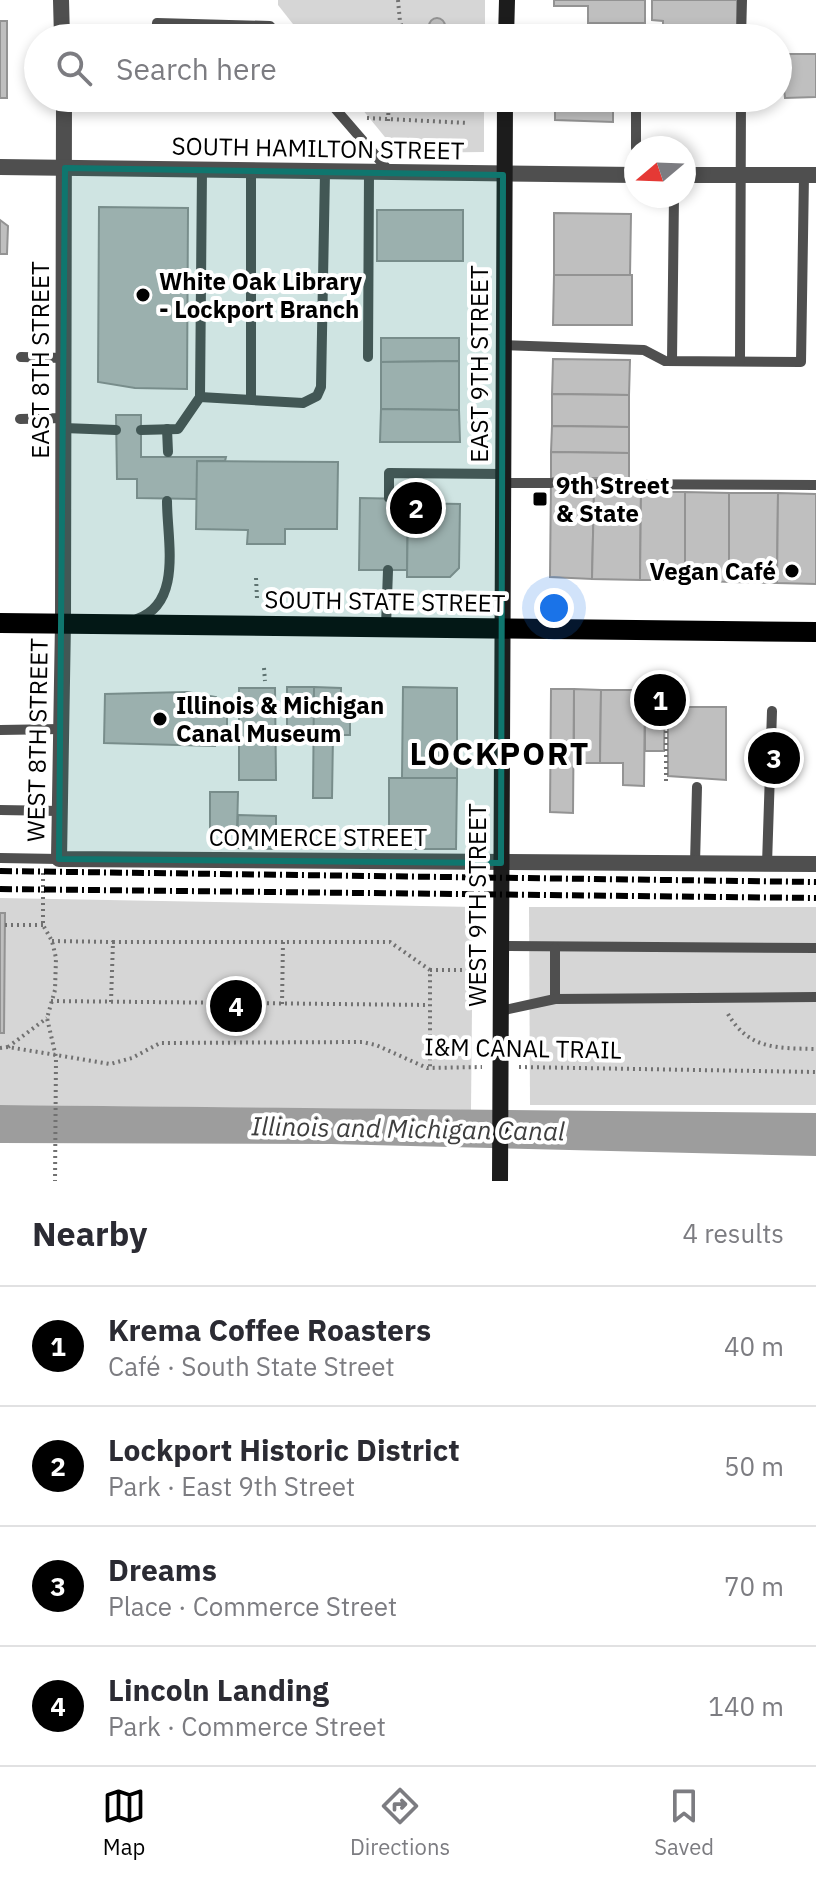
<!DOCTYPE html>
<meta charset="utf-8">
<style>
:root{--surface:#fff;--page:#f2f2f3;--text:#2b2b33;--muted:#7c7c81;--line:#e1e1e2;--accent:#000}
body{margin:0;font-family:"IBM Plex Sans",sans-serif;background:var(--page);color:var(--text)}
.compass{position:absolute;left:624px;top:136px;width:72px;height:72px;border-radius:50%;background:var(--surface);box-shadow:0 4px 12px #0003;rotate:251deg}
.you{position:absolute;left:554px;top:608px;width:28px;height:28px;margin:-20px;border:6px solid #fff;border-radius:50%;background:#1a73e8;box-shadow:0 0 0 12px #1a73e833}
.badge{display:grid;place-items:center;width:52px;height:52px;border-radius:50%;background:var(--accent);color:#fff;font-size:26px;font-weight:700}
.pin{position:absolute;translate:-50% -50%;border:4px solid #fff;box-shadow:0 2px 8px #0006}
.list{margin:0;padding:0;list-style:none}
h2{display:flex;justify-content:space-between;align-items:center;height:104px;margin:0;padding:0 32px;font-size:34px}
h2 small{font-size:26px;font-weight:400;color:var(--muted)}
.list li{display:grid;grid-template-columns:52px 1fr auto;gap:24px;align-items:center;box-sizing:border-box;height:120px;padding:0 32px;border-top:2px solid var(--line)}
.list b{display:block;font-size:30px;white-space:nowrap}
.list p{margin:0;font-size:26px;white-space:nowrap;color:var(--muted)}
.list em{font-size:26px;font-style:normal;color:var(--muted)}
.icon{flex:none;width:44px;height:44px;fill:none;stroke:currentColor;stroke-width:2;stroke-linecap:round;stroke-linejoin:round}
.map{position:relative;flex:none;width:816px;height:1181px;overflow:hidden}
.search{position:absolute;background:var(--surface);box-shadow:0 4px 12px #0003;left:24px;right:24px;top:24px;height:88px;display:flex;align-items:center;gap:20px;box-sizing:border-box;padding:0 28px;border-radius:44px;color:var(--muted);font-size:30px}
.sheet{height:584px;background:var(--surface)}
nav{display:flex;justify-content:space-around;align-items:center;box-sizing:border-box;height:112px;border-top:2px solid var(--line);background:var(--surface);font-size:22px;color:var(--muted)}
nav a{display:grid;justify-items:center;gap:4px}
nav .on{color:var(--accent)}
.map>svg:first-child{display:block}
</style>
<div class="map">
<svg width="816" height="1181" viewBox="0 0 816 1181">
<rect width="100%" height="100%" fill="#fff"/>
<g fill="#d6d6d6">
<path d="M 278,0 L 485,0 L 485,38 L 304,38 L 278,5 Z"/>
<path d="M 353,98 L 484,98 L 484,152 L 398,153 Z"/>
<path d="M 0,898 L 473,907 L 471,1110 L 0,1105 Z"/>
<path d="M 529,907 L 816,907 L 816,1105 L 530,1105 Z"/>
</g>
<path fill="#9d9d9d" d="M 0,1105 L 816,1113 L 816,1156 L 331,1144 L 0,1143 Z"/>
<g fill="#bfbfbf" stroke="#939393" stroke-width="2">
<path d="M 554,0 L 645,0 L 645,23 L 588,23 L 588,6 L 554,6 Z"/>
<path d="M 652,0 L 737,0 L 737,38 L 663,38 L 663,21 L 652,20 Z"/>
<circle cx="437" cy="26" r="8"/>
<rect x="0" y="21" width="7" height="77"/>
<path d="M 789,54 L 816,54 L 816,97 L 785,98 L 781,59 L 789,59 Z"/>
<path d="M 555,98 L 613,98 L 613,122 L 555,120 Z"/>
<path d="M 99,207 L 188,208 L 187,389 L 135,388 L 98,382 Z"/>
<rect x="377" y="210" width="86" height="51"/>
<path d="M 554,213 L 631,214 L 630,276 L 554,275 Z"/>
<path d="M 0,220 L 8,226 L 7,254 L 0,254 Z"/>
<path d="M 554,275 L 632,275 L 632,325 L 553,325 Z"/>
<path d="M 381,338 L 459,338 L 459,361 L 381,362 Z"/>
<path d="M 553,359 L 630,360 L 629,395 L 552,394 Z"/>
<path d="M 459,361 L 459,410 L 381,409 L 381,362 Z"/>
<path d="M 552,394 L 629,395 L 629,427 L 552,426 Z"/>
<path d="M 381,409 L 459,410 L 460,442 L 380,442 Z"/>
<path d="M 116,415 L 141,415 L 141,457 L 226,457 L 225,461 L 197,461 L 197,499 L 137,498 L 137,479 L 117,479 Z"/>
<path d="M 552,426 L 629,427 L 629,453 L 551,452 Z"/>
<path d="M 551,452 L 629,453 L 629,478 L 551,478 Z"/>
<path d="M 197,461 L 338,462 L 337,529 L 285,529 L 285,544 L 247,544 L 248,530 L 196,529 Z"/>
<path d="M 551,478 L 573,478 L 573,492 L 594,492 L 592,579 L 550,577 Z"/>
<path d="M 594,492 L 641,492 L 640,580 L 592,579 Z"/>
<path d="M 641,492 L 685,492 L 685,580 L 640,580 Z"/>
<path d="M 685,492 L 729,493 L 729,582 L 685,580 Z"/>
<path d="M 729,493 L 778,493 L 777,583 L 729,582 Z"/>
<path d="M 778,493 L 816,494 L 816,584 L 777,583 Z"/>
<path d="M 360,498 L 408,499 L 407,570 L 359,570 Z"/>
<path d="M 408,503 L 460,504 L 459,568 L 450,577 L 407,577 Z"/>
<rect x="287" y="687" width="27" height="52"/>
<path d="M 314,687 L 341,688 L 341,707 L 350,707 L 350,735 L 333,735 L 332,798 L 313,798 Z"/>
<path d="M 403,687 L 457,688 L 457,778 L 402,778 Z"/>
<path d="M 239,688 L 275,688 L 276,780 L 239,780 Z"/>
<path d="M 551,689 L 574,689 L 573,813 L 550,812 Z"/>
<path d="M 574,689 L 601,690 L 600,763 L 574,763 Z"/>
<path d="M 601,690 L 645,690 L 644,786 L 623,785 L 623,763 L 600,763 Z"/>
<path d="M 645,690 L 665,691 L 664,751 L 645,751 Z"/>
<path d="M 187,692 L 216,697 L 216,710 L 227,711 L 227,733 L 216,733 L 215,746 L 104,743 L 105,694 Z"/>
<path d="M 668,707 L 726,707 L 726,780 L 668,776 Z"/>
<path d="M 389,778 L 457,778 L 456,849 L 389,849 Z"/>
<path d="M 210,792 L 238,792 L 237,833 L 210,832 Z"/>
<path d="M 238,815 L 276,816 L 276,849 L 237,848 Z"/>
<path d="M 0,913 L 5,913 L 4,1033 L 0,1033 Z"/>
</g>
<g fill="none" stroke-linecap="round" stroke-linejoin="round">
<g stroke="#717171" stroke-width="4" stroke-dasharray="2 4" stroke-linecap="butt">
<path d="M 398,0 L 400,22 L 407,38"/>
<path d="M 367,118 L 468,123"/>
<path d="M 388,121 L 389,98"/>
<path d="M 256,578 L 257,598"/>
<path d="M 264,668 L 265,681"/>
<path d="M 666,781 L 666,684"/>
<path d="M 43,873 L 43,925 L 52,941 L 56,958 L 55,990 L 47,1018 L 56,1057 L 55,1181"/>
<path d="M 5,925 L 43,925"/>
<path d="M 52,941 L 113,942"/>
<path d="M 430,970 L 474,970"/>
<path d="M 51,1001 L 429,1005"/>
<path d="M 111,1002 L 113,942 L 390,942 L 430,970 L 430,1067"/>
<path d="M 282,1004 L 283,942"/>
<path d="M 728,1014 C 749,1050 778,1048 816,1049"/>
<path d="M 8,1047 L 47,1018"/>
<path d="M 0,1048 L 8,1047 L 110,1064 L 132,1058 L 160,1043 L 362,1042 L 376,1045 L 427,1068 L 482,1067"/>
<path d="M 519,1067 L 816,1072"/>
</g>
<g stroke="#4f4f4f" stroke-width="10">
<path d="M 156,38 L 157,23 L 270,26 L 279,38"/>
<path d="M 741,38 L 742,0"/>
<path d="M 326,98 L 389,171"/>
<path d="M 636,98 L 636,148"/>
<path d="M 251,171 L 251,399"/>
<path d="M 503,345 L 644,350 L 665,361 L 801,362 L 804,175"/>
<path d="M 21,357 L 64,358"/>
<path d="M 368,357 L 369,173"/>
<path d="M 672,361 L 674,196"/>
<path d="M 740,361 L 741,98"/>
<path d="M 200,397 L 303,403 L 317,396 L 321,387 L 325,172"/>
<path d="M 20,419 L 64,418"/>
<path d="M 64,428 L 116,430"/>
<path d="M 167,429 L 168,452"/>
<path d="M 141,430 L 178,429 L 200,397 L 202,170"/>
<path d="M 503,483 L 551,483"/>
<path d="M 573,484 L 816,485"/>
<path d="M 389,498 L 389,473 L 503,474"/>
<path d="M 137,619 C 183,603 167,540 167,501"/>
<path d="M 386,626 L 388,570"/>
<path d="M 0,730 L 61,729"/>
<path d="M 0,810 L 60,811"/>
<path d="M 0,858 L 59,859"/>
<path d="M 695,863 L 697,787"/>
<path d="M 767,864 L 772,711"/>
<path d="M 501,946 L 816,948"/>
<path d="M 555,999 L 555,948"/>
<path d="M 500,1011 L 555,999 L 816,997"/>
</g>
<g stroke="#4f4f4f" stroke-width="16">
<path d="M 61,0 L 62,38"/>
<path d="M 64,98 L 63,622 L 59,859 L 816,864"/>
<path d="M 0,167 L 636,175"/>
<path d="M 684,175 L 816,175"/>
</g>
<g stroke="#1c1c1c" stroke-width="16">
<path d="M 506,38 L 507,0"/>
<path d="M 500,1181 L 505,98"/>
</g>
<path stroke="#000" stroke-width="20" d="M 0,623 L 816,632"/>
<g stroke="#000" stroke-width="6" stroke-dasharray="12 4 2 4" stroke-linecap="butt">
<path d="M 0,871 L 816,882"/>
<path d="M 0,889 L 816,898"/>
</g>
</g>
<path fill="#0f766e" fill-opacity="0.2" stroke="#0f766e" stroke-width="6" stroke-linejoin="round" d="M 65,168 L 503,175 L 501,863 L 59,859 Z"/>
<g fill="#000" stroke="#fff" stroke-width="3">
<circle cx="143" cy="295" r="8"/>
<rect x="532" y="491" width="16" height="16" rx="4"/>
<circle cx="792" cy="571" r="8"/>
<circle cx="160" cy="719" r="8"/>
</g>
<g text-anchor="middle" dominant-baseline="central" stroke-width="8" stroke-linejoin="round" paint-order="stroke">
<g font-size="24" fill="#000" stroke="#fff">
<text transform="translate(318 148) rotate(1)">SOUTH HAMILTON STREET</text>
<text transform="translate(40 360) rotate(-90)">EAST 8TH STREET</text>
<text transform="translate(479 364) rotate(-90)">EAST 9TH STREET</text>
<text transform="translate(385 601) rotate(1)">SOUTH STATE STREET</text>
<text transform="translate(37 740) rotate(-89)">WEST 8TH STREET</text>
<text x="318" y="837">COMMERCE STREET</text>
<text transform="translate(477 905) rotate(-90)">WEST 9TH STREET</text>
<text transform="translate(523 1048) rotate(1)">I&amp;M CANAL TRAIL</text>
</g>
<g font-size="24" font-weight="bold" fill="#000" stroke="#fff" text-anchor="start">
<text x="159" y="281">White Oak Library<tspan x="159" dy="28">- Lockport Branch</tspan></text>
<text x="556" y="485">9th Street<tspan x="556" dy="28">&amp; State</tspan></text>
<text x="776" y="571" text-anchor="end">Vegan Café</text>
<text x="176" y="705">Illinois &amp; Michigan<tspan x="176" dy="28">Canal Museum</tspan></text>
</g>
<g font-size="26" font-style="italic" fill="#3e3e3e" stroke="#fff">
<text transform="translate(408 1128) rotate(1)">Illinois and Michigan Canal</text>
</g>
<g font-size="32" font-weight="bold" letter-spacing="2" fill="#000" stroke="#fff">
<text x="500" y="753">LOCKPORT</text>
</g>
</g>
</svg>
<svg class="compass" viewBox="-18 -18 36 36"><path d="M0-13l5 13h-10z" fill="#e53935"/><path d="M0 13l5-13h-10z" fill="#7c7c81"/></svg>
<div class="you"></div>
<div class="pin badge" style="left:660px;top:700px">1</div>
<div class="pin badge" style="left:416px;top:508px">2</div>
<div class="pin badge" style="left:774px;top:758px">3</div>
<div class="pin badge" style="left:236px;top:1006px">4</div>
<div class="search"><svg class="icon" aria-label="search" viewBox="0 0 24 24"><circle cx="10" cy="10" r="6"/><path d="M15 15l6 6"/></svg>Search here</div>
</div>
<section class="sheet">
<h2>Nearby<small>4 results</small></h2>
<ul class="list">
<li><span class="badge">1</span><div><b>Krema Coffee Roasters</b><p>Café · South State Street</p></div><em>40 m</em></li>
<li><span class="badge">2</span><div><b>Lockport Historic District</b><p>Park · East 9th Street</p></div><em>50 m</em></li>
<li><span class="badge">3</span><div><b>Dreams</b><p>Place · Commerce Street</p></div><em>70 m</em></li>
<li><span class="badge">4</span><div><b>Lincoln Landing</b><p>Park · Commerce Street</p></div><em>140 m</em></li>
</ul>
</section>
<nav>
<a class="on"><svg class="icon" aria-label="map" viewBox="0 0 24 24"><path d="M3 6l6-2 6 2 6-2v14l-6 2-6-2-6 2zM9 4v14M15 6v14"/></svg>Map</a>
<a><svg class="icon" aria-label="directions" viewBox="0 0 24 24"><path d="M12 3l9 9-9 9-9-9zM9 14v-3h6M13 9l2 2-2 2"/></svg>Directions</a>
<a><svg class="icon" aria-label="saved" viewBox="0 0 24 24"><path d="M7 4h10v16l-5-4-5 4z"/></svg>Saved</a>
</nav>
